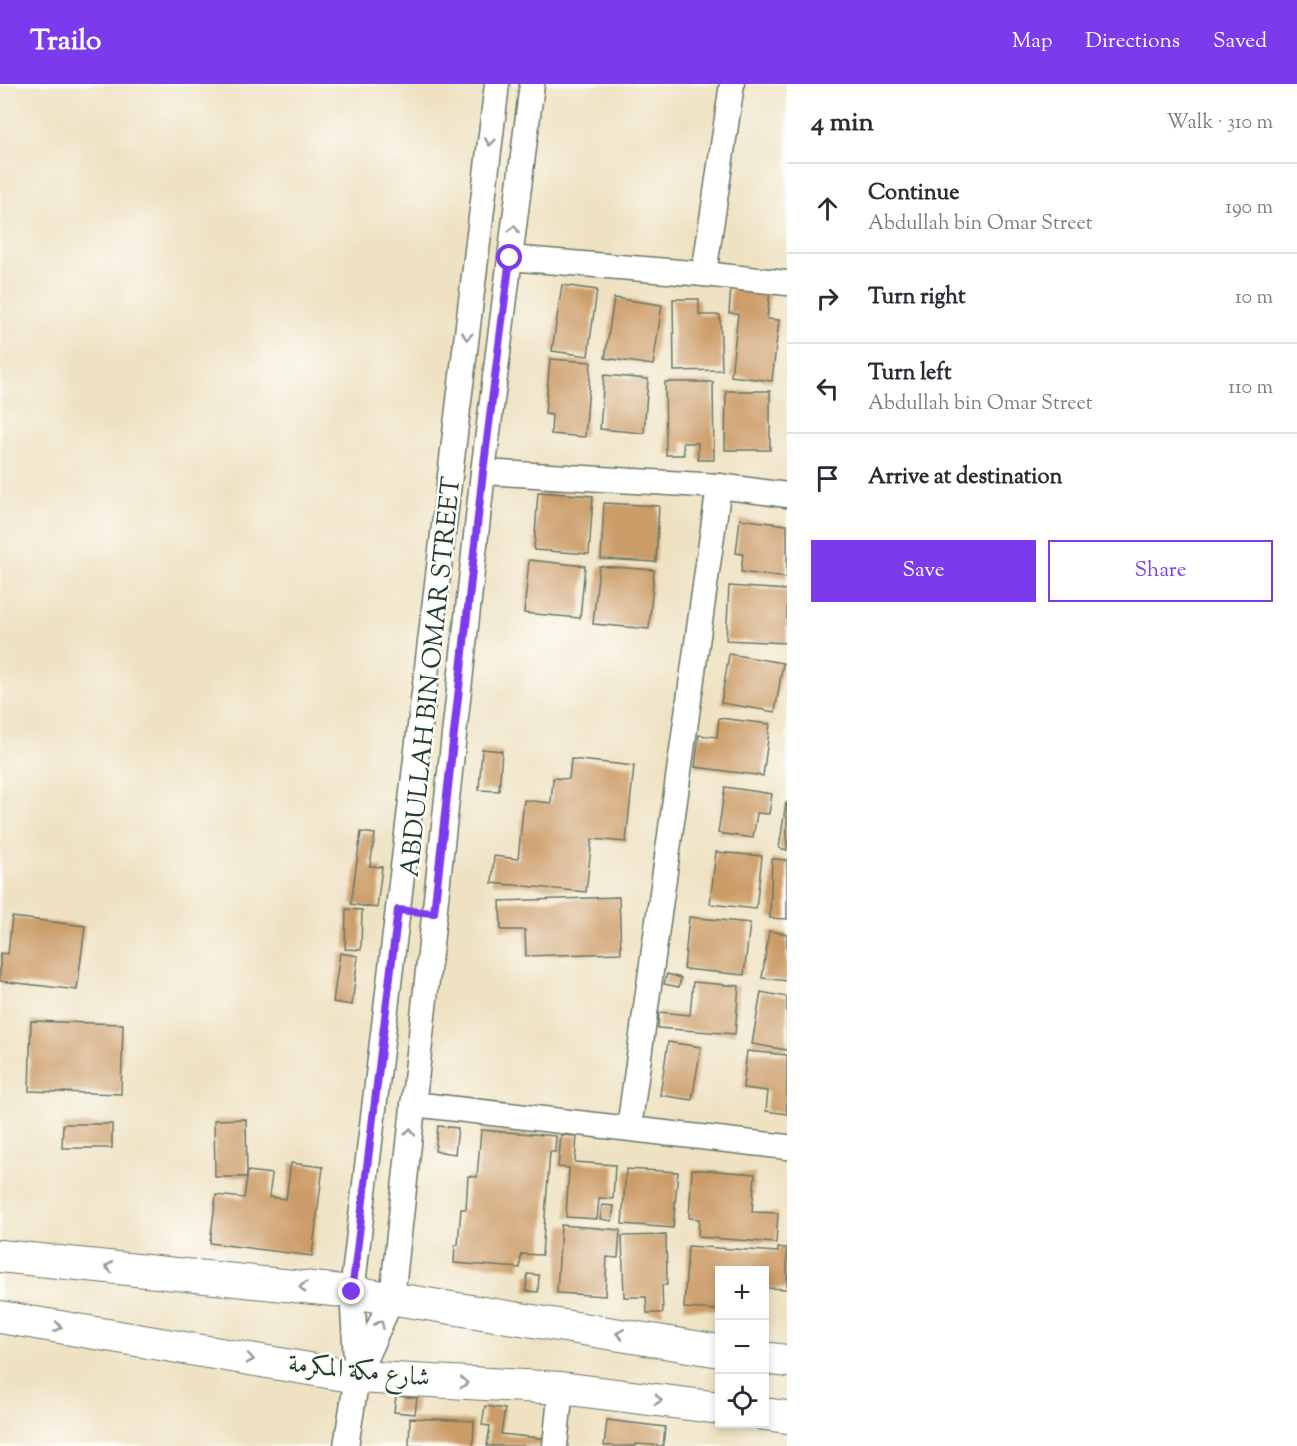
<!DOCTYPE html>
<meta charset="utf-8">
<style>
:root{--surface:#fff;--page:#f7f7f7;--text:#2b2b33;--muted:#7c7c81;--line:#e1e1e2;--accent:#7c3aed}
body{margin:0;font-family:"Sorts Mill Goudy",Amiri,serif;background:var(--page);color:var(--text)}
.controls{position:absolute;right:18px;bottom:18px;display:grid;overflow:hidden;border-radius:0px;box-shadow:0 3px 9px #0003}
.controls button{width:54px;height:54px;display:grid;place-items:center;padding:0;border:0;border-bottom:2px solid var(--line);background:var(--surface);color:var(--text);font:30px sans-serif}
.stop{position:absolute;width:18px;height:18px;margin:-14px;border:4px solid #7c3aed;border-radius:50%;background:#fff}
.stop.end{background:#7c3aed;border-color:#fff;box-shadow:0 2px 6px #0008}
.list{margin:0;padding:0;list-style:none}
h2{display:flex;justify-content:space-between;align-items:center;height:78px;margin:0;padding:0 24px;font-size:26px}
h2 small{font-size:20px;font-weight:400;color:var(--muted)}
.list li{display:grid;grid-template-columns:39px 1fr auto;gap:18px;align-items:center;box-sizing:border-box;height:90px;padding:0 24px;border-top:2px solid var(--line)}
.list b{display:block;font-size:22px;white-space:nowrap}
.list p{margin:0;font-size:20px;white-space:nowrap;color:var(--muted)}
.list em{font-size:20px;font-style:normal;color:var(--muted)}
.actions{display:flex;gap:12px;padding:18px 24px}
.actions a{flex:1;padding:14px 0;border:2px solid var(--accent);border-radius:0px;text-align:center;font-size:21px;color:var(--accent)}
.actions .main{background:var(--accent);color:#fff}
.icon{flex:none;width:33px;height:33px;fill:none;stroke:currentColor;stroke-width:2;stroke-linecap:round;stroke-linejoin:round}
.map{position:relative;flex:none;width:787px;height:1362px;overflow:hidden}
header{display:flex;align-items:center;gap:36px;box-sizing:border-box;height:84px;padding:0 30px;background:var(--accent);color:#fff}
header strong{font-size:28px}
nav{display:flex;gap:33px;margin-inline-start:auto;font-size:21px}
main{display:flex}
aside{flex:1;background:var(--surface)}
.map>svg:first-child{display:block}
</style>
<header>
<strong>Trailo</strong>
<nav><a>Map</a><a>Directions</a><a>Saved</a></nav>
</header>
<main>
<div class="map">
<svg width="787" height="1362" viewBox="0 0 787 1362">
<rect width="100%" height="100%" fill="#fdfcf7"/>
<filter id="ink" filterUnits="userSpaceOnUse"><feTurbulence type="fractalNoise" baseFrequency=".0167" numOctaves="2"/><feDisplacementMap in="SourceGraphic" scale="12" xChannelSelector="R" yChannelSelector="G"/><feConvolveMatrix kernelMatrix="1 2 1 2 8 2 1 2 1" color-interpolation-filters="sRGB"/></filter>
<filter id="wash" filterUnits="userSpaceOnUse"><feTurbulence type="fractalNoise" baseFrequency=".008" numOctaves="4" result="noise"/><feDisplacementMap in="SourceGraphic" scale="24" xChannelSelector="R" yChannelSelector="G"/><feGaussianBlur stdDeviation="1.35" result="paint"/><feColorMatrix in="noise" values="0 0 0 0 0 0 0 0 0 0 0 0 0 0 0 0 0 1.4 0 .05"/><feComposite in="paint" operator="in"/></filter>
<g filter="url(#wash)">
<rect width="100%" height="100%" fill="#efe2c3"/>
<g id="blocks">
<g fill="#cc9c68">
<path d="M 562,201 L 597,206 L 588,272 L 552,267 Z"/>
<path d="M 731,203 L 770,208 L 767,235 L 779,236 L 772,297 L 731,292 L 738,230 L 729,229 Z"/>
<path d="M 614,214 L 662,221 L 653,281 L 605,274 Z"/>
<path d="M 673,215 L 699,215 L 699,231 L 720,231 L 722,286 L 674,287 Z"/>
<path d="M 550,275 L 591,278 L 585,353 L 551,350 L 552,331 L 545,330 Z"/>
<path d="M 604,291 L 648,295 L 644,349 L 600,345 Z"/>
<path d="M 665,298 L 713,298 L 714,376 L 698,376 L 698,359 L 683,359 L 684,371 L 666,371 Z"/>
<path d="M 726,307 L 770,307 L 770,366 L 725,366 Z"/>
<path d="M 538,408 L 593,412 L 589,470 L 534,466 Z"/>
<path d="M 604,419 L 659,422 L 656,478 L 601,475 Z"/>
<path d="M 740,435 L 787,441 L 787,494 L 741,488 L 743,470 L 736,469 Z"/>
<path d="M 529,476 L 585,482 L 580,534 L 524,529 Z"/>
<path d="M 599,482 L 654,486 L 649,545 L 593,540 Z"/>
<path d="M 729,502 L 787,506 L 787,559 L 726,556 Z"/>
<path d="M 729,570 L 783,579 L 775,628 L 721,619 Z"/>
<path d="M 719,634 L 770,640 L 763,692 L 695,683 L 699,651 L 717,653 Z"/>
<path d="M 482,665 L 502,667 L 499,707 L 479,706 Z"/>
<path d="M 571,675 L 634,682 L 626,758 L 592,755 L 586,808 L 492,799 L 494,772 L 518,775 L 524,716 L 551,719 L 553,694 L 569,695 Z"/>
<path d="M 725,703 L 772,710 L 769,730 L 757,729 L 753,754 L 718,749 Z"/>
<path d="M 786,719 L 787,719 L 787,766 L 779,764 Z"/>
<path d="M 361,748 L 375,750 L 370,782 L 382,783 L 377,824 L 351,820 Z"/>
<path d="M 716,768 L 762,772 L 756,825 L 710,820 Z"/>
<path d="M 772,775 L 787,776 L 787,835 L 770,834 Z"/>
<path d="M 619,813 L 621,869 L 526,872 L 525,846 L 501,846 L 500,817 Z"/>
<path d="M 346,825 L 362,826 L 361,866 L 345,865 Z"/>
<path d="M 12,833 L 85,842 L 77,906 L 0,897 L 0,869 L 8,870 Z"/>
<path d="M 689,833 L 750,839 L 744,891 L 684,885 Z"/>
<path d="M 769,847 L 787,850 L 787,897 L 762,894 Z"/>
<path d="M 340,869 L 358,872 L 352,921 L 333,918 Z"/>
<path d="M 667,890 L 681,894 L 679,903 L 664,900 Z"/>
<path d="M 693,898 L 739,902 L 735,950 L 658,944 L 659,928 L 690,931 Z"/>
<path d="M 761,908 L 787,913 L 787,966 L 752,960 Z"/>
<path d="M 31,937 L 123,940 L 121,1010 L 29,1007 Z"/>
<path d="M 668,958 L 701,963 L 692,1016 L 660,1011 Z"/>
<path d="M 747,967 L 787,971 L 787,1030 L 766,1027 L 768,1007 L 743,1004 Z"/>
<path d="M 246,1035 L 247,1093 L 215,1093 L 214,1036 Z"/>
<path d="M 63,1040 L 112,1040 L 112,1064 L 62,1064 Z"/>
<path d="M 438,1042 L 458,1044 L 455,1070 L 435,1067 Z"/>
<path d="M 481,1046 L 556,1052 L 555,1068 L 550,1068 L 542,1171 L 521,1170 L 520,1184 L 454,1179 L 455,1161 L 458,1161 L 461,1125 L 466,1125 L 468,1092 L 477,1093 Z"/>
<path d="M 561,1051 L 577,1052 L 575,1078 L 615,1081 L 613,1115 L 599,1114 L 597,1135 L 566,1133 L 569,1084 L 558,1083 Z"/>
<path d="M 291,1079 L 323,1083 L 312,1172 L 210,1159 L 216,1111 L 244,1114 L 248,1087 L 272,1090 L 269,1113 L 286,1115 Z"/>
<path d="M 626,1085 L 678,1088 L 673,1144 L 622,1140 Z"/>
<path d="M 692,1085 L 755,1090 L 752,1128 L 778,1129 L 776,1159 L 698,1153 L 699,1135 L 689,1134 Z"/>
<path d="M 602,1121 L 614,1122 L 612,1137 L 600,1135 Z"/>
<path d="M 561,1141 L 620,1146 L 618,1174 L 607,1173 L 605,1212 L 557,1209 Z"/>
<path d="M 666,1151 L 667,1201 L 662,1201 L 663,1229 L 647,1229 L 646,1213 L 624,1213 L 622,1152 Z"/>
<path d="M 688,1162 L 778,1168 L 778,1164 L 787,1164 L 787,1205 L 764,1204 L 764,1186 L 720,1186 L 720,1214 L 717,1214 L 716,1226 L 684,1224 Z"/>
<path d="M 527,1190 L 539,1191 L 538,1208 L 526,1207 Z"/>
<path d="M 396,1312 L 417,1314 L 415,1330 L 394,1328 Z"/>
<path d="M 485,1322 L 505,1325 L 501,1350 L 548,1355 L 547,1362 L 487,1362 L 490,1342 L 482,1341 Z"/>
<path d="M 410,1334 L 474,1337 L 473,1362 L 409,1362 Z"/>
<path d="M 607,1336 L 665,1343 L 663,1362 L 636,1360 L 636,1362 L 604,1362 Z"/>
</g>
</g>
</g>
<g filter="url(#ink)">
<use href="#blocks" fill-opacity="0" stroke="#687766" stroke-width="1.5"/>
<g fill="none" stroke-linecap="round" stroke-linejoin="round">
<defs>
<g id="minor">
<path d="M 510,174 L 704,190 L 787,199"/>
<path d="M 704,190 L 732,0"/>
<path d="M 483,388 L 719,402 L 787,411"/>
<path d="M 413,1020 L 787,1063"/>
<path d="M 629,1044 L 719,402"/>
<path d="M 359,1288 L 392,1214 L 483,388 L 532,0"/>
<path d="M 346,1362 L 357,1293 L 352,1208 L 497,0"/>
<path d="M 555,1362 L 561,1304"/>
</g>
<g id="major">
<path d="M 0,1172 L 352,1208 L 720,1267"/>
<path d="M 0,1233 L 357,1293 L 561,1304 L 720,1324"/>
<path d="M 764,1274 L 787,1277"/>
<path d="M 764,1330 L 787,1333"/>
</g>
</defs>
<use href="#minor" stroke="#687766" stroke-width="27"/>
<use href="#major" stroke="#687766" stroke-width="34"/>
<use href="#minor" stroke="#fff" stroke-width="24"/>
<use href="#major" stroke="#fff" stroke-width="32"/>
</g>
<defs><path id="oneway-chevron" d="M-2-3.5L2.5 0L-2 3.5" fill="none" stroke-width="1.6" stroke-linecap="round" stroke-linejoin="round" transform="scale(1.5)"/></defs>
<g stroke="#8f9e9a">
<use href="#oneway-chevron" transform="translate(490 58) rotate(97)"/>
<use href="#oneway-chevron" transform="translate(514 145) rotate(-83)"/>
<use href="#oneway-chevron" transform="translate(467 252) rotate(97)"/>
<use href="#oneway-chevron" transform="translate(410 1048) rotate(-84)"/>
<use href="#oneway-chevron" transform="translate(109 1183) rotate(-174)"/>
<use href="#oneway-chevron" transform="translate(303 1203) rotate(-174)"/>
<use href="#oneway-chevron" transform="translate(380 1240) rotate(-66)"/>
<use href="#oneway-chevron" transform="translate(58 1243) rotate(10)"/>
<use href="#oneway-chevron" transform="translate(620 1250) rotate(-171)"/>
<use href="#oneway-chevron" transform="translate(250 1275) rotate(10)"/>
<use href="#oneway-chevron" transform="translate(464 1299) rotate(3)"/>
<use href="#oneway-chevron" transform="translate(658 1316) rotate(7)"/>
</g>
</g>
<g fill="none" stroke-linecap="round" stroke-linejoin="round" filter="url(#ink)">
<path stroke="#7c3aed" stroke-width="8" d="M 352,1208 L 398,826 L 434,829 L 483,388 L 510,174"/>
</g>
<g text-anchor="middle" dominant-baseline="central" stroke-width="5" stroke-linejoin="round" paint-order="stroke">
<g font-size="26" fill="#1f3d34" stroke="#fdfcf7">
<text transform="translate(432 593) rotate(-84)">ABDULLAH BIN OMAR STREET</text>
<text transform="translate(359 1288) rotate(6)">شارع مكة المكرمة</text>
</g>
</g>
</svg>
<div class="controls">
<button>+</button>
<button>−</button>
<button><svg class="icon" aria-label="locate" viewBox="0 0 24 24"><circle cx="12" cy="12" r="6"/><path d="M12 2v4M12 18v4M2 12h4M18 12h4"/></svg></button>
</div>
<div class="stop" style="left:510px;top:174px"></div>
<div class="stop end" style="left:352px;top:1208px"></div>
</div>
<aside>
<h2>4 min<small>Walk · 310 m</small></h2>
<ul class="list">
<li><svg class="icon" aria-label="ahead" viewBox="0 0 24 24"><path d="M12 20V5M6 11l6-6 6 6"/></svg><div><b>Continue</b><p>Abdullah bin Omar Street</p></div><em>190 m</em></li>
<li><svg class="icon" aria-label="right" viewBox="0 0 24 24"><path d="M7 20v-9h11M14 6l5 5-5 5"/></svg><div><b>Turn right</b></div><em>10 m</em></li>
<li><svg class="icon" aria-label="left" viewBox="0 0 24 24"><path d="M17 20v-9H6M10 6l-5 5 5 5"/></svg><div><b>Turn left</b><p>Abdullah bin Omar Street</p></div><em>110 m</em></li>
<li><svg class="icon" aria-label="arrive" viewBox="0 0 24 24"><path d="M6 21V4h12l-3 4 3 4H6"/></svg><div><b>Arrive at destination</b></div></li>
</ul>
<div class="actions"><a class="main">Save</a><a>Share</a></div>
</aside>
</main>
